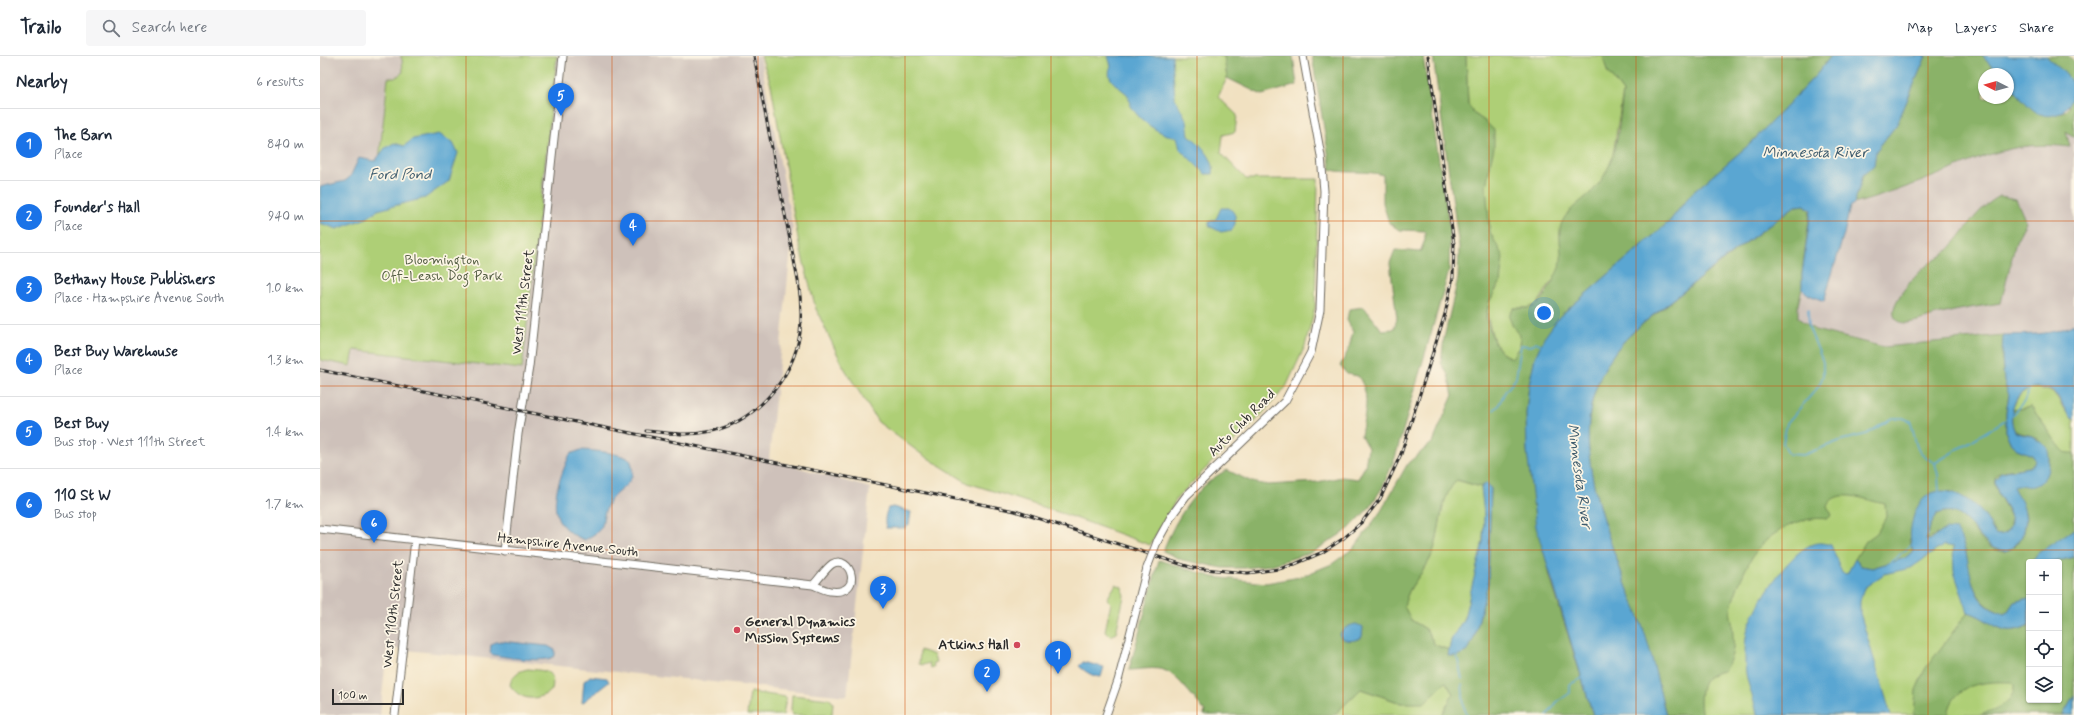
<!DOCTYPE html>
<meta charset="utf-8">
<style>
:root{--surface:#fff;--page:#f6f6f7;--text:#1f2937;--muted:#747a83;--line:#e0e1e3;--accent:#1a73e8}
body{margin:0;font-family:Mynerve,sans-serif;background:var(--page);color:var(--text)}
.controls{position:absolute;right:12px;bottom:12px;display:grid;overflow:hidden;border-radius:4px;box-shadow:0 1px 3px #0004}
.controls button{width:36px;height:36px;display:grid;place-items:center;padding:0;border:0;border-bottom:1px solid var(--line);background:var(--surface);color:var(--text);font:20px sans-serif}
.compass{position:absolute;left:1658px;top:12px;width:36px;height:36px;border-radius:50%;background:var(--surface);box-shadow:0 1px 3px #0004;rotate:276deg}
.scale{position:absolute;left:12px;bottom:10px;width:72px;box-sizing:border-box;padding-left:4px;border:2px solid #2b2b2b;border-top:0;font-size:11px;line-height:14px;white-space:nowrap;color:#2b2b2b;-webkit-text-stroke:3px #fcf5e5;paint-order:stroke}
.you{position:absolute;left:1224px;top:257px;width:14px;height:14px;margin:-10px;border:3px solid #fff;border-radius:50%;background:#1a73e8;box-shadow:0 0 0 6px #1a73e833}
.badge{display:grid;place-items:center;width:26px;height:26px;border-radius:50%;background:var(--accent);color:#fff;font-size:13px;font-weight:700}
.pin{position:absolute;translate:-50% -33px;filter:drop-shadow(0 1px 2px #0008)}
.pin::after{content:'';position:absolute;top:21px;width:14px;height:12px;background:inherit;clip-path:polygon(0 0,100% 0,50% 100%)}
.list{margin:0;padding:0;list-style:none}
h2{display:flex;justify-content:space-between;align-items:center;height:52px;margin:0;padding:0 16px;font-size:17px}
h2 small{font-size:13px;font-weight:400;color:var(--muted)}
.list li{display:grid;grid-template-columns:26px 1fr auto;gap:12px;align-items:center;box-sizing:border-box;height:72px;padding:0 16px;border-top:1px solid var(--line)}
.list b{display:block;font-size:15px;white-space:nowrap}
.list p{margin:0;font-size:13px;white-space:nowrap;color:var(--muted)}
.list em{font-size:13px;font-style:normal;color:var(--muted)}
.icon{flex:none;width:22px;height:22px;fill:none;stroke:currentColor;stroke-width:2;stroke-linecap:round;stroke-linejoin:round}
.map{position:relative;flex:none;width:1754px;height:659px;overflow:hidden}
header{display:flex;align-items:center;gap:24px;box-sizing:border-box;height:56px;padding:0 20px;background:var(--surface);border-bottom:1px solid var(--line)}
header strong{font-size:19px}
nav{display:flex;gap:22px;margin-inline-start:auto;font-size:14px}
.search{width:280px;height:36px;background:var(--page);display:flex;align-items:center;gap:10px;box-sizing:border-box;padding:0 14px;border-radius:4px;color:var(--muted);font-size:15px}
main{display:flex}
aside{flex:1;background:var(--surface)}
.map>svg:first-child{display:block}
</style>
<header>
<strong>Trailo</strong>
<div class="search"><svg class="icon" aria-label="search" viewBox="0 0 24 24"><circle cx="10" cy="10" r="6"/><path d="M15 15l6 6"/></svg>Search here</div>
<nav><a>Map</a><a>Layers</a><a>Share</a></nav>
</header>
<main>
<aside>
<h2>Nearby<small>6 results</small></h2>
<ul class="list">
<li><span class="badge">1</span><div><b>The Barn</b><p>Place</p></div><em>840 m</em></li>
<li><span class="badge">2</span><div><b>Founder's Hall</b><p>Place</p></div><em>940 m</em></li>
<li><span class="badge">3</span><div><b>Bethany House Publishers</b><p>Place · Hampshire Avenue South</p></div><em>1.0 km</em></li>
<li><span class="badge">4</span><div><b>Best Buy Warehouse</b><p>Place</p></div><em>1.3 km</em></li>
<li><span class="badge">5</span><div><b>Best Buy</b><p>Bus stop · West 111th Street</p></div><em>1.4 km</em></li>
<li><span class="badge">6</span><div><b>110 St W</b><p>Bus stop</p></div><em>1.7 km</em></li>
</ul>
</aside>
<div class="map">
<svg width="1754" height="659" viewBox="0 0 1754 659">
<rect width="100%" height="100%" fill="#fcf5e5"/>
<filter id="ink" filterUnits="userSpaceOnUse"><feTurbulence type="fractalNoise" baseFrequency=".025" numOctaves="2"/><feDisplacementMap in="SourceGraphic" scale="8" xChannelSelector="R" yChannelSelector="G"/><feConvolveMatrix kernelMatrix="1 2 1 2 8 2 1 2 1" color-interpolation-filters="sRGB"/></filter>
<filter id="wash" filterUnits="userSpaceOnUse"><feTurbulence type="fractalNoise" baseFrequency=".012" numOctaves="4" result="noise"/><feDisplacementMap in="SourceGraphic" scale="16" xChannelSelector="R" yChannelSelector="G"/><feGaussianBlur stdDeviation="0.9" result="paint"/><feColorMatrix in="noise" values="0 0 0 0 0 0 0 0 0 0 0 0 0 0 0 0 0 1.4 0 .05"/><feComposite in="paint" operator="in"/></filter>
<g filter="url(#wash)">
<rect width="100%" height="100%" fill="#f1e1c1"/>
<g fill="#cec1ba">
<path d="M 0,0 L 440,0 L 473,173 L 449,403 L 550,432 L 527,640 L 67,592 L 60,659 L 0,659 Z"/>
<path d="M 1606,0 L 1662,0 L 1679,18 L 1664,18 L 1664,42 L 1688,42 L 1688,27 L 1716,56 L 1728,60 L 1754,81 L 1754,268 L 1745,273 L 1715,278 L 1683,279 L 1564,291 L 1495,274 L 1478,262 L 1478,249 L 1482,233 L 1489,239 L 1504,244 L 1524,178 L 1530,150 L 1577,68 Z"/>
</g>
<g fill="#aecf76" stroke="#6c7d50" fill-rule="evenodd">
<path d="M 80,0 L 237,0 L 202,313 L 34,294 L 31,310 L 0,304 L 0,146 L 54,151 L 68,22 L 75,22 L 83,16 L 82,3 Z"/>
<path d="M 441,0 L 904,0 L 907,22 L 898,41 L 917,59 L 915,76 L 903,79 L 901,97 L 926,123 L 998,123 L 995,252 L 985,290 L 966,331 L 932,369 L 894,404 L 857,442 L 830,489 L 750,460 L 648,427 L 600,397 L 558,366 L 523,310 L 496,253 L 479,188 L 451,29 Z"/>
<path d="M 1146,0 L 1283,0 L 1287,15 L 1303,36 L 1293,98 L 1450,115 L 1231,226 L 1217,249 L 1206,252 L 1194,252 L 1192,269 L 1200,279 L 1199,291 L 1192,302 L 1183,298 L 1174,286 L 1167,259 L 1169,246 L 1180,227 L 1145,212 L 1166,66 L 1153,57 L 1148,48 Z"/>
<path d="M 1710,332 C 1746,333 1733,348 1754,364 L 1754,659 L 1346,659 L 1267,372 L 1274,334 L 1729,376 L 1711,351 L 1692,354 C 1696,344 1699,337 1710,332 ZM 1709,506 L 1739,506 L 1739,644 L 1709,644 Z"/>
<path d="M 1136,424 L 1161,431 C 1162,440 1164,449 1164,459 C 1165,489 1155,532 1144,561 C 1139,573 1131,581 1129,594 L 1115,589 L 1106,573 L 1091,564 L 1083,550 C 1086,543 1088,536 1092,530 C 1100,518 1110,507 1114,493 C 1121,471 1120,441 1136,424 Z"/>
<path d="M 796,528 L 802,531 L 804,540 L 796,577 L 790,580 L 785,575 L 791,547 L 787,543 Z"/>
<path d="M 600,594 L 614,599 L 616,606 L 613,607 L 614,611 L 610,612 L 609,607 L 603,609 L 599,608 Z"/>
<path d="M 208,613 C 224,615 236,613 232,634 C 218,645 201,646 190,629 C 192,619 198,615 208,613 Z"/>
<path d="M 1126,626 L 1133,638 L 1122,659 L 1014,659 L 1041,633 L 1081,647 Z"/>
<path d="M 430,636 L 466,641 L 463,659 L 427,659 Z"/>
<path d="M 472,639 L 510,643 L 513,647 L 512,659 L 472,659 L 471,653 Z"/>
</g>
<g fill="#8ab267" stroke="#5a6e49" fill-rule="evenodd">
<path d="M 904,0 L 973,0 L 977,29 L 942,39 L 907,22 Z"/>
<path d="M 992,0 L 1103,0 L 1130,176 L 1129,215 L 1075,402 L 1062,432 L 1050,451 L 1029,473 L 993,496 L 951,509 L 925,512 L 903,512 L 862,504 L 843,495 C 855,464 876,429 907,414 L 932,426 L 948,429 L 997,426 L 1022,421 L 1038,423 L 1045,410 L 1048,392 L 1041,380 C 1044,357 1052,341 1038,320 L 1027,318 L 1020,310 L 1028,295 L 1033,276 L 1027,264 L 1029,253 L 1044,251 L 1062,274 L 1074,273 L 1077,262 L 1070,207 L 1075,194 L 1100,196 L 1105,184 L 1105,175 L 1079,174 L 1069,167 L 1063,147 L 1063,119 C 1046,114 1029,118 1011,114 Z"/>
<path d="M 1113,0 L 1146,0 L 1148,48 L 1153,57 L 1166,66 L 1174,74 L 1174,92 L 1170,108 L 1166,131 L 1170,176 L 1183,201 L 1180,227 L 1169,246 L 1166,262 L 1174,286 L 1183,298 L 1192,302 L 1199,291 L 1200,279 L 1192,269 L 1189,260 L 1194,252 C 1201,252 1212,253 1218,248 C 1224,243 1240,213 1241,205 C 1242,193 1237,177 1242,166 C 1250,150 1265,144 1276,131 C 1298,106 1299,67 1303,36 L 1287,15 L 1283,0 L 1511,0 L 1497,18 L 1431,87 L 1371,138 L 1349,166 L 1239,261 L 1215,301 L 1209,329 L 1206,357 L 1207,396 L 1230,521 L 1273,659 L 1122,659 L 1133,638 L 1126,626 L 1104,647 L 1081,647 L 1041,633 L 1014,659 L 884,659 L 885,655 C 876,645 857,619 846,615 C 835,610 820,614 809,614 L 839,504 L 893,521 L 946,527 L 980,521 L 1012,508 L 1035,491 L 1061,455 L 1088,407 L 1113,386 L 1133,339 L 1128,319 L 1121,307 L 1124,282 L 1138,222 L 1139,191 ZM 1137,424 L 1161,431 L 1167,427 L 1171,433 L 1168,527 L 1155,579 L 1148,595 L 1128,600 L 1129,594 L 1115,589 L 1106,573 L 1091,564 L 1084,550 C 1086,543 1088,536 1092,530 C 1100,518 1110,507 1114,493 C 1121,471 1120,441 1137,424 Z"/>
<path d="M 1606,0 L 1662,0 L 1679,18 L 1664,18 L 1664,42 L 1688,42 L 1688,27 C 1705,45 1722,72 1749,52 L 1744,18 L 1726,0 L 1749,0 L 1754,5 L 1754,81 L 1746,75 L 1750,91 C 1693,84 1666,100 1615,120 C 1588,131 1562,140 1534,148 L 1543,119 L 1554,109 L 1556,95 L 1577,68 Z"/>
<path d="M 1680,140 L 1696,143 L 1706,166 L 1696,185 L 1681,247 C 1661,250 1641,253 1621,258 C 1609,261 1598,266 1586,267 C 1583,267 1579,266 1577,264 C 1563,252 1596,219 1606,210 C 1613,204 1622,201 1628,194 C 1648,174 1653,155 1680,140 Z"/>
<path d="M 1485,149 L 1490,155 L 1482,218 L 1482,233 L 1478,249 L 1478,262 L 1495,274 L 1564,291 L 1683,279 L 1682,301 L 1684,326 L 1689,338 L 1686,356 L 1686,377 L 1691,388 L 1697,393 L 1712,399 L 1715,403 L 1714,408 C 1705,414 1694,412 1684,415 C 1660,420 1689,452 1691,462 L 1689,473 L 1682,479 L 1675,478 C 1663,456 1652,447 1630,435 L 1589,484 L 1593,495 L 1585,502 L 1552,512 L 1541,510 L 1535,503 L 1546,485 L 1557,477 L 1566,461 L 1565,448 C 1547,445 1517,430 1507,450 L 1512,459 L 1507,463 C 1483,459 1452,475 1437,494 C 1427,507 1414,537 1411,553 C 1410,557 1411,561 1412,565 C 1413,587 1417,595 1404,615 C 1398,616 1392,618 1387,622 C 1379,629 1379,650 1382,659 L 1346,659 C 1338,630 1332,601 1323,573 C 1317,554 1308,536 1302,518 C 1272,437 1240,346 1312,277 C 1325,265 1340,255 1353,244 C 1393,211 1434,181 1475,150 Z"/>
<path d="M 1711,351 C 1717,358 1740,393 1745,396 C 1747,397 1751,397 1754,397 L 1754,473 L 1709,506 L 1709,542 L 1694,546 L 1686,558 C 1657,552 1647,522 1646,494 L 1617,478 L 1606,484 L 1610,471 L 1617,458 C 1647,446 1651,480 1670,491 C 1691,504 1704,484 1706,465 C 1707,449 1694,441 1694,430 L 1726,418 C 1733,400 1727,396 1717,382 C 1699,373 1690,384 1692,354 Z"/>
<path d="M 1754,501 L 1754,640 L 1743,659 L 1661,659 C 1676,652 1694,648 1694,629 L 1691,626 C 1664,625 1633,627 1628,659 L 1594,659 L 1596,634 L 1605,613 L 1648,556 C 1672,563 1681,584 1709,569 L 1709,644 L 1739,644 L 1739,506 L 1734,506 Z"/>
</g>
<g fill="#5aa6d2" stroke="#42687e">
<path d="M 788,0 L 852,0 L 855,42 L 867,65 L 869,79 C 879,87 896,103 893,118 L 885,118 L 860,93 L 857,81 C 839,80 808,58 808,39 C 799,30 784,24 791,10 Z"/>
<path d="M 1511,0 L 1606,0 L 1577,68 L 1556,95 L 1554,109 L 1543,119 L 1534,148 L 1530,150 L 1524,178 L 1504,245 L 1489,239 L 1482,233 L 1482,218 L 1491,154 L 1485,149 L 1475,150 C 1434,180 1394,210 1355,242 C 1341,253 1326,264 1312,277 C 1240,346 1272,437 1302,518 C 1308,536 1317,554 1323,572 C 1333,601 1338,630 1346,659 L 1273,659 L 1216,471 L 1207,396 L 1206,357 L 1209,329 L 1215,301 L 1224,282 L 1239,261 L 1349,166 L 1371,138 L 1431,87 L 1497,18 Z"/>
<path d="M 1662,0 L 1726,0 C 1734,8 1750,19 1753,30 C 1754,52 1735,67 1716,56 C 1706,49 1697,36 1688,27 L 1688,18 L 1679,18 Z"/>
<path d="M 119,78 L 133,87 L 138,97 L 129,125 L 105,142 L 58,154 L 47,162 L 17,173 L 0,167 L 0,131 L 25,125 L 30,121 L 39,102 L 55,105 L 65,92 L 74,87 L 84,90 L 93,83 Z"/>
<path d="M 901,152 L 909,152 C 917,157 917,167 912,174 L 901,176 L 889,170 L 889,166 L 896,163 Z"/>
<path d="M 1754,268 L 1754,364 C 1745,357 1744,350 1738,341 C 1727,326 1702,329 1695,346 C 1691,357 1690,366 1695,376 L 1700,378 L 1712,380 L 1727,391 C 1731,404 1730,426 1713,430 C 1706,432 1700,427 1694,430 C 1694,437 1700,441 1702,447 C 1710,466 1704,488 1685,495 C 1654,493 1650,444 1617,458 L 1610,471 L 1606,484 L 1610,484 L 1626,473 L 1636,474 C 1657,503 1640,548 1686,558 L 1694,546 L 1709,542 L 1709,569 C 1681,584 1672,563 1648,556 L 1634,516 L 1633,491 L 1624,489 L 1591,512 L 1564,518 L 1544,532 L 1540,545 L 1540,557 L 1571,659 L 1437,659 C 1434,640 1424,624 1425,603 C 1425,592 1425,580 1429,570 C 1437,547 1469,496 1493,488 C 1499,486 1505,487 1511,489 L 1522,517 L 1527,518 L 1535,503 L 1541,510 L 1552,512 L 1585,502 L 1593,495 C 1589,482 1590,472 1594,459 C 1608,420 1644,435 1664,459 C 1669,465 1671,472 1675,478 C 1686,482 1694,469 1690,458 C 1685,446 1676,439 1675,424 L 1681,416 L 1709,411 L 1714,408 L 1715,403 L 1712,399 L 1697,393 L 1691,388 L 1686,377 L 1686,356 L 1689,339 L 1684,326 L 1682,301 L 1683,279 C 1707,278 1732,280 1754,268 Z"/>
<path d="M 261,394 C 278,395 294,396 310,403 C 321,430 295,431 287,450 C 278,472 290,469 265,484 C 220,468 236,431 250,398 Z"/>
<path d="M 1167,427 L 1171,433 L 1168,527 L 1155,579 L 1148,595 L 1137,600 L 1128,600 L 1131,584 L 1144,562 L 1163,486 L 1164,459 L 1161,431 Z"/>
<path d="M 573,451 L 591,456 L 589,469 L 586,472 L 566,472 C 564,465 565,459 568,452 Z"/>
<path d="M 1754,473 L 1754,501 L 1734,506 L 1711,506 L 1718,497 Z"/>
<path d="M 1036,568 L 1043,571 L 1042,581 C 1036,585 1027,586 1021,582 L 1020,578 C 1023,572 1030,569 1036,568 Z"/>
<path d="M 181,585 L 228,590 L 235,594 L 235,600 C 225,608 186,601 173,599 L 170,597 L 171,589 L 175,586 Z"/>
<path d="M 763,606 L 784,611 L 781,621 C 773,621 764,615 759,610 Z"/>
<path d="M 270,620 L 287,622 L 289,626 L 262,647 L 264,625 Z"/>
<path d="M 1754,640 L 1754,659 L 1743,659 Z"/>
</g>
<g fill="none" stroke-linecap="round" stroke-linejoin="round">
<g stroke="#5aa6d2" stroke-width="1.5">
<path d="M 1488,254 L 1489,272 L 1503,306 L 1503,320 L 1499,330 L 1467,367 L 1463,387 L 1469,398 L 1483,399 L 1522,384 L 1547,378 L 1572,362 L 1583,362 L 1590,365 C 1599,387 1590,395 1615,407 L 1618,419 L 1619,437"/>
<path d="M 1174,354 L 1178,350 L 1185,336 L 1196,322 L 1201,289 L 1211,290 L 1216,286 L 1222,289"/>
<path d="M 1691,360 L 1704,345 L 1711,330"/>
<path d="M 1615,407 L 1687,363"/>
<path d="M 1568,508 L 1592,489"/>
<path d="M 1137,600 L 1142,623"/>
<path d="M 1142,628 L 1144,651 L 1147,659"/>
<path d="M 1227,659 L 1237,646 L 1250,637 L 1250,628 L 1263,622"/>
</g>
</g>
</g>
<g filter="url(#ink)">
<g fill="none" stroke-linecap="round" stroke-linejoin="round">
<defs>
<g id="minor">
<path d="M 0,473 L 493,529 C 498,531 504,534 510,535 C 545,540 531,497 512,508 C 505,513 499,523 493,529"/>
<path d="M 837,486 L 852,459 L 866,440 L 965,345 L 991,296 L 1000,254 L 1004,135 L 1001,100 L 983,0"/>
<path d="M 185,495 L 198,378 L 209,311 L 243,0"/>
<path d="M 75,659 L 95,484"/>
<path d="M 786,659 L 798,625 L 827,512"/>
</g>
</defs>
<use href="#minor" stroke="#706b60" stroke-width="9"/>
<use href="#minor" stroke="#fff" stroke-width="7"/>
<defs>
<g id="rail">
<path d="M 0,314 L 695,455 L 873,512 L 928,517 L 959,513 L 975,508 L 1003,496 L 1024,482 L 1042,466 L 1060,443 L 1081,398 L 1125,258 L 1133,221 L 1134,188 L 1108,0"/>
<path d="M 326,375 C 347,377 367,380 387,376 C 434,368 473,323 480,277 C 482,259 481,242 478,225 L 434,0"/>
</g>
</defs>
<use href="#rail" stroke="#2b2b2b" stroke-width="3"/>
<use href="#rail" stroke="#fcf5e5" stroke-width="1.5" stroke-dasharray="4.5" stroke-linecap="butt"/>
<defs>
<path id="minor-bridge" d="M 827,512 L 837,486"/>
</defs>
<use href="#minor-bridge" stroke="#706b60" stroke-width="9" stroke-linecap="butt"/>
<use href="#minor-bridge" stroke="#fff" stroke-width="7"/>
</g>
</g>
<path fill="none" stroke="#d5540f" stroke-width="1" stroke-opacity="0.55" d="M 146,0 L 146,659M 292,0 L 292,659M 438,0 L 438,659M 585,0 L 585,659M 731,0 L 731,659M 877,0 L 877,659M 1023,0 L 1023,659M 1169,0 L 1169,659M 1316,0 L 1316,659M 1462,0 L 1462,659M 1608,0 L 1608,659M 0,165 L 1754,165M 0,330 L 1754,330M 0,494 L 1754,494"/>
<g fill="#d1495b" stroke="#fcf5e5" stroke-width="1.5">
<circle cx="417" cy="574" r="4"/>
<circle cx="697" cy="589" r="4"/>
</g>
<g text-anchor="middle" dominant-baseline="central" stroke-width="3.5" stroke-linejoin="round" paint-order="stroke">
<g font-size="14" fill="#525c42" stroke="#fcf5e5">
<text x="122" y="204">Bloomington<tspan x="122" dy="16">Off-Leash Dog Park</tspan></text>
</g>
<g font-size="14" fill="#2b2b2b" stroke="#fcf5e5">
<text transform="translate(203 246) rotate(-83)">West 111th Street</text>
<text transform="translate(922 367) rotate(-45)">Auto Club Road</text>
<text transform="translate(248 489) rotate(6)">Hampshire Avenue South</text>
<text transform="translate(73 558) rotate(-84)">West 110th Street</text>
</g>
<g font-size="14" font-weight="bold" fill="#2b2b2b" stroke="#fcf5e5" text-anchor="start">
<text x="425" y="566">General Dynamics<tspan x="425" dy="16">Mission Systems</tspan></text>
<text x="689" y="589" text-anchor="end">Atkins Hall</text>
</g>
<g font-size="15" font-style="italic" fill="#3e5c6e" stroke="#fcf5e5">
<text x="1495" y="97">Minnesota River</text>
<text x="80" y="119">Ford Pond</text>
<text transform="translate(1259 420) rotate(82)">Minnesota River</text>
</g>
</g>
</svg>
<div class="controls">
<button>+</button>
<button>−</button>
<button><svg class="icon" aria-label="locate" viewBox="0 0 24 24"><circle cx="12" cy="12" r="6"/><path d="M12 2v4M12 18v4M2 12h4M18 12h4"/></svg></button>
<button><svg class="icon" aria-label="layers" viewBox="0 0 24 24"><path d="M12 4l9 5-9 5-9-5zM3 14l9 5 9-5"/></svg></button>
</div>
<svg class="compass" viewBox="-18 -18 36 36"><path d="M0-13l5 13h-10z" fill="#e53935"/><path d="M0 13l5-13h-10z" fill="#747a83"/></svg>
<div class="scale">100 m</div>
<div class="you"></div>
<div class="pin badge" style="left:738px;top:618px">1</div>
<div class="pin badge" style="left:667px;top:636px">2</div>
<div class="pin badge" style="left:563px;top:553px">3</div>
<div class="pin badge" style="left:313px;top:190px">4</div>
<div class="pin badge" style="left:241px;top:60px">5</div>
<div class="pin badge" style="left:54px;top:487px">6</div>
</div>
</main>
